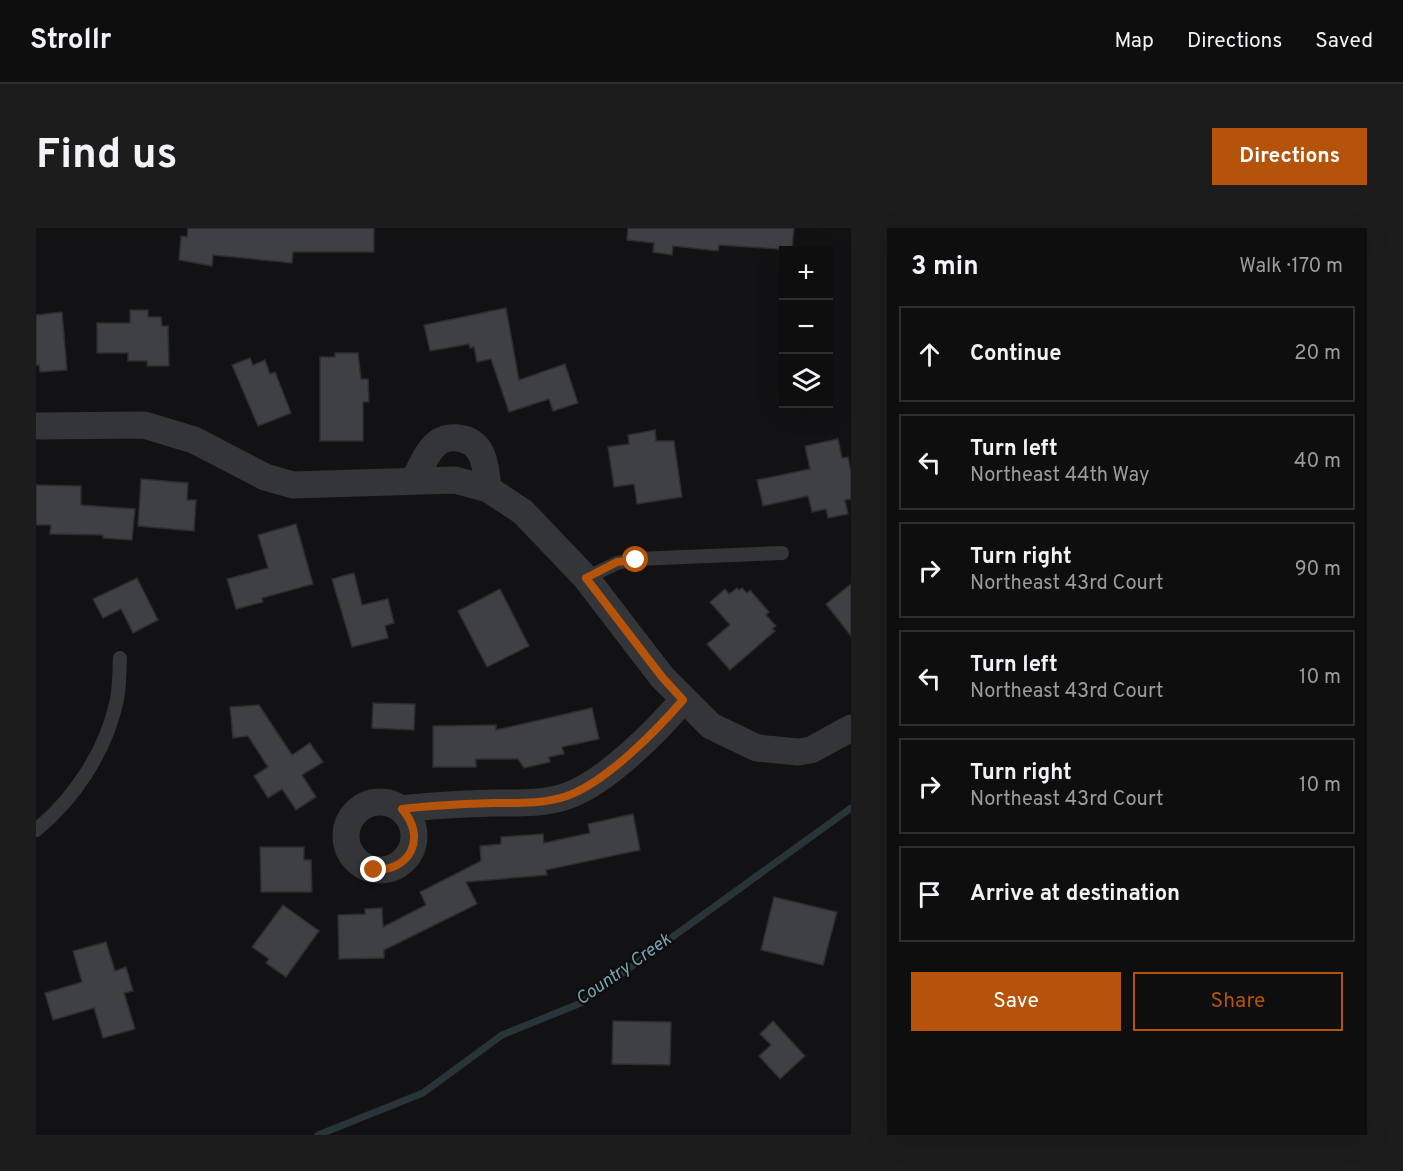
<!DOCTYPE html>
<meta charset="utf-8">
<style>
:root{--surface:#0e0e0f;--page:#1c1c1d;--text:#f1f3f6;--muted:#9b9c9e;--line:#2e2e2f;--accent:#b45309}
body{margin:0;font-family:Overpass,sans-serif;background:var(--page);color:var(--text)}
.controls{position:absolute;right:18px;top:18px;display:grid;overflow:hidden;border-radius:0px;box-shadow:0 6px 24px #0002}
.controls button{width:54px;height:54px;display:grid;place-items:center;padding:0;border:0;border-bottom:2px solid var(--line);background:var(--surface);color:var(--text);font:30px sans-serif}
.stop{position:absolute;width:18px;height:18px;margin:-14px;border:4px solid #b45309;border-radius:50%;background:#fff}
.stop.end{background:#b45309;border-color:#fff;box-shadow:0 2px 6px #0008}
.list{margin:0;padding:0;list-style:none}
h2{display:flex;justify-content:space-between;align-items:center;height:78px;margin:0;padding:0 24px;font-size:26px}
h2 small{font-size:20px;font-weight:400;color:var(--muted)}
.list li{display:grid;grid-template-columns:39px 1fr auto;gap:18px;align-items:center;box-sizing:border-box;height:96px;margin:0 12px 12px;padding:0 12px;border:2px solid var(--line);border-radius:0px}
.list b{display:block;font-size:22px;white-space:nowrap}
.list p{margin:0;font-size:20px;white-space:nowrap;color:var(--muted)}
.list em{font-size:20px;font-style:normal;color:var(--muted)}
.actions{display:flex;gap:12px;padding:18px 24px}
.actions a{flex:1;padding:14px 0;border:2px solid var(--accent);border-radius:0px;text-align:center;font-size:21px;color:var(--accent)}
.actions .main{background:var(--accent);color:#fff}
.icon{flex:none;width:33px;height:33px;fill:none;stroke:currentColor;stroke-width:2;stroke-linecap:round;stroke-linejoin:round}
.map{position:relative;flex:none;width:815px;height:907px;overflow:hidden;border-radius:0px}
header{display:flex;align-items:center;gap:36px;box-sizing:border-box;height:84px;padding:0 30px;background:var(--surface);border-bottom:2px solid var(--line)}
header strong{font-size:28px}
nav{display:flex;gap:33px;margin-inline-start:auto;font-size:21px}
.intro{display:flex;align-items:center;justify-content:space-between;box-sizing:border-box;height:144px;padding:0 36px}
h1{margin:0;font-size:42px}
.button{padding:15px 27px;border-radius:0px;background:var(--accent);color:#fff;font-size:21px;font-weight:700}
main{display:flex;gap:36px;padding:0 36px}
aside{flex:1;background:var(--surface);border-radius:0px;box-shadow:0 6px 24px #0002}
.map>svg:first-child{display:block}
</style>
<header>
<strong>Strollr</strong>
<nav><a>Map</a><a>Directions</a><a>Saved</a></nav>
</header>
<div class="intro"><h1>Find us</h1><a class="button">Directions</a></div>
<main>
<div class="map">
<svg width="815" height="907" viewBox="0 0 815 907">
<rect width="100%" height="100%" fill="#121214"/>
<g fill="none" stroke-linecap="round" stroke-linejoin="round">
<path stroke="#283438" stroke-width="7" d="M 282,907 L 387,865 L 466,807 L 545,775 L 815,580"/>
</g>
<g fill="#3e4044" stroke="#2c2d30" stroke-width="1.5">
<path d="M 152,0 L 338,0 L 338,24 L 257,24 L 256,35 L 177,27 L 176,38 L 143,32 L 145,8 L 151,9 Z"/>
<path d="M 592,0 L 758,0 L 756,22 L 683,17 L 682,23 L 637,18 L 636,27 L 617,24 L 618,15 L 591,12 Z"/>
<path d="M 470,80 L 483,152 L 529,136 L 542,175 L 517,183 L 513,171 L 473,184 L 455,131 L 441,134 L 438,119 L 434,120 L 433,116 L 394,123 L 388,97 Z"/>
<path d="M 94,82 L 112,82 L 112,89 L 125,89 L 126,98 L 132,98 L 133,138 L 111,138 L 111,133 L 92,133 L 92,125 L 61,125 L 61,95 L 94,95 Z"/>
<path d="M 26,84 L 31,142 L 4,144 L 3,137 L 0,137 L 0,87 Z"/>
<path d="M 299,125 L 322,125 L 325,151 L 332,151 L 333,174 L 327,174 L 327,213 L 284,213 L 284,129 L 299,129 Z"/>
<path d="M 214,130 L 217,137 L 229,132 L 234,146 L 239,144 L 255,185 L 222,198 L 196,137 Z"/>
<path d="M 619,202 L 620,213 L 638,213 L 646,269 L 601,276 L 598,256 L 578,259 L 572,219 L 593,216 L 592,207 Z"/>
<path d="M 802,211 L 806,230 L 812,229 L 815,244 L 815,271 L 809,272 L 812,286 L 792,290 L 790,281 L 776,284 L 772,268 L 727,278 L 721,252 L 774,241 L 769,218 Z"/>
<path d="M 105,251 L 152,255 L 151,272 L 160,272 L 158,303 L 102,298 Z"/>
<path d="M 0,257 L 45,258 L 45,277 L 99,281 L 96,312 L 67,310 L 67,307 L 14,306 L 15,297 L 0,297 Z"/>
<path d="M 260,296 L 277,356 L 226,370 L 227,374 L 200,381 L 191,351 L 232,340 L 222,307 Z"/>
<path d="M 318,345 L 326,377 L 352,371 L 358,395 L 349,398 L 352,410 L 316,419 L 296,351 Z"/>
<path d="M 101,350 L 122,392 L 97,405 L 85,381 L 67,390 L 57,371 Z"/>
<path d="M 815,356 L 815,408 L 790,376 Z"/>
<path d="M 701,360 L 703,362 L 706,360 L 711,365 L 714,362 L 733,384 L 730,387 L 740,398 L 736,401 L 739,403 L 694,442 L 671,416 L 694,397 L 674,374 L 689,361 L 693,366 Z"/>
<path d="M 464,361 L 493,418 L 451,439 L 422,383 Z"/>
<path d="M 337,475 L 379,476 L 378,502 L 336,500 Z"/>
<path d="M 223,477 L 256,527 L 274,515 L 287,534 L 266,547 L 280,569 L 260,582 L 246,561 L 232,570 L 218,548 L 232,539 L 212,508 L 197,510 L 194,479 Z"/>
<path d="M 556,480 L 563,511 L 526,519 L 528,526 L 513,529 L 514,534 L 488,540 L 482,531 L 440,531 L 440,539 L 397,539 L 397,498 L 460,497 L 460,502 Z"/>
<path d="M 597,586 L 604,622 L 510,642 L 511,647 L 430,654 L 441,676 L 348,722 L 348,730 L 303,731 L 302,687 L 329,686 L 329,681 L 346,680 L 347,699 L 390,677 L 384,664 L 445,633 L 444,618 L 465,616 L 465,609 L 507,606 L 508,615 L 554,605 L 552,596 Z"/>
<path d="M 224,619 L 268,619 L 268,632 L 275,632 L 276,664 L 225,664 Z"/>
<path d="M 738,669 L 801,684 L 787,737 L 725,722 Z"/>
<path d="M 247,677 L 283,703 L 250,749 L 230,735 L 233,731 L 216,719 Z"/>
<path d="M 70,714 L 79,743 L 90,739 L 97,763 L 88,765 L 99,801 L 67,810 L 58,780 L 17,792 L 9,765 L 46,754 L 37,723 Z"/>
<path d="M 577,793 L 635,794 L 634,837 L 576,836 Z"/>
<path d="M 737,793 L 769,828 L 744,851 L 723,828 L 735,817 L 724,806 Z"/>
</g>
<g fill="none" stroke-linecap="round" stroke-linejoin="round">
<g stroke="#333539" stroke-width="14">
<path d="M 550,350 L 581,335 L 600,331 L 746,325"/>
<path d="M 0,602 C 38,571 69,524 80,476 C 84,461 83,444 84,430"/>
</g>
<g stroke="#333539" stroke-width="27">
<path d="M 0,198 L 108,197 L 158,212 L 229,249 L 257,257 L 419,252 L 452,261 L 487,284 L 550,350 L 626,449 L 675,498 L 721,520 L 762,524 L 775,522 L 815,500"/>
<path d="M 378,252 C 384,241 390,225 400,216 C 406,211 414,209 422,210 C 449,213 450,240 452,261"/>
<circle cx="344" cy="608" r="34"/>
<path d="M 366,581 C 397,577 427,576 458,575 C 482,575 508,576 531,568 C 570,554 620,504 647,472"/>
</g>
</g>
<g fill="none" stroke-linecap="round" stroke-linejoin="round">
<path stroke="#b45309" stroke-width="8" d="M 338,642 C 375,643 391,609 366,581 C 397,577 427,576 458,575 C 482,575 508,576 531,568 C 570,554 620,503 647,472 L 626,449 L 550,350 L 581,334 L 600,332"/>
</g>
<g text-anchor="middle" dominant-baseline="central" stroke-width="4.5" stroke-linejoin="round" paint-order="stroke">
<g font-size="18" font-style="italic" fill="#78a4b2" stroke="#0d0d0e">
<text transform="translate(588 742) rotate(-35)">Country Creek</text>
</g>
</g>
</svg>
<div class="controls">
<button>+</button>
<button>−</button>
<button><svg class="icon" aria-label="layers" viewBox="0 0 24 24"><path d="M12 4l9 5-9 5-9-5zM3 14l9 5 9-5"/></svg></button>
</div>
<div class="stop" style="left:600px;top:332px"></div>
<div class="stop end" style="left:338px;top:642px"></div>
</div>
<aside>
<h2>3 min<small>Walk · 170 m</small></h2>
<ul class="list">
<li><svg class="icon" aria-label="ahead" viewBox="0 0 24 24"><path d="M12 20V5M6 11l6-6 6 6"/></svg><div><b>Continue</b></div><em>20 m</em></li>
<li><svg class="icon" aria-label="left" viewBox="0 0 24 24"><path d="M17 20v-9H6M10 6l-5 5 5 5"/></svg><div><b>Turn left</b><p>Northeast 44th Way</p></div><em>40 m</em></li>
<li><svg class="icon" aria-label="right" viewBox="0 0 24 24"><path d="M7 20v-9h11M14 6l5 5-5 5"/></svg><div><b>Turn right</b><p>Northeast 43rd Court</p></div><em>90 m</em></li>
<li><svg class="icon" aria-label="left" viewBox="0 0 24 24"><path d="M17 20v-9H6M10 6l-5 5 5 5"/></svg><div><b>Turn left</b><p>Northeast 43rd Court</p></div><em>10 m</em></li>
<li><svg class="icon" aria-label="right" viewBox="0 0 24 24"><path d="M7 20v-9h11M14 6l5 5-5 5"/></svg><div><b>Turn right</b><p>Northeast 43rd Court</p></div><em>10 m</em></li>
<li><svg class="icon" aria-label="arrive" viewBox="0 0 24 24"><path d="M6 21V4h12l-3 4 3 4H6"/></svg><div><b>Arrive at destination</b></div></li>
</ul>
<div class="actions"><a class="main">Save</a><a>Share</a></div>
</aside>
</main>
